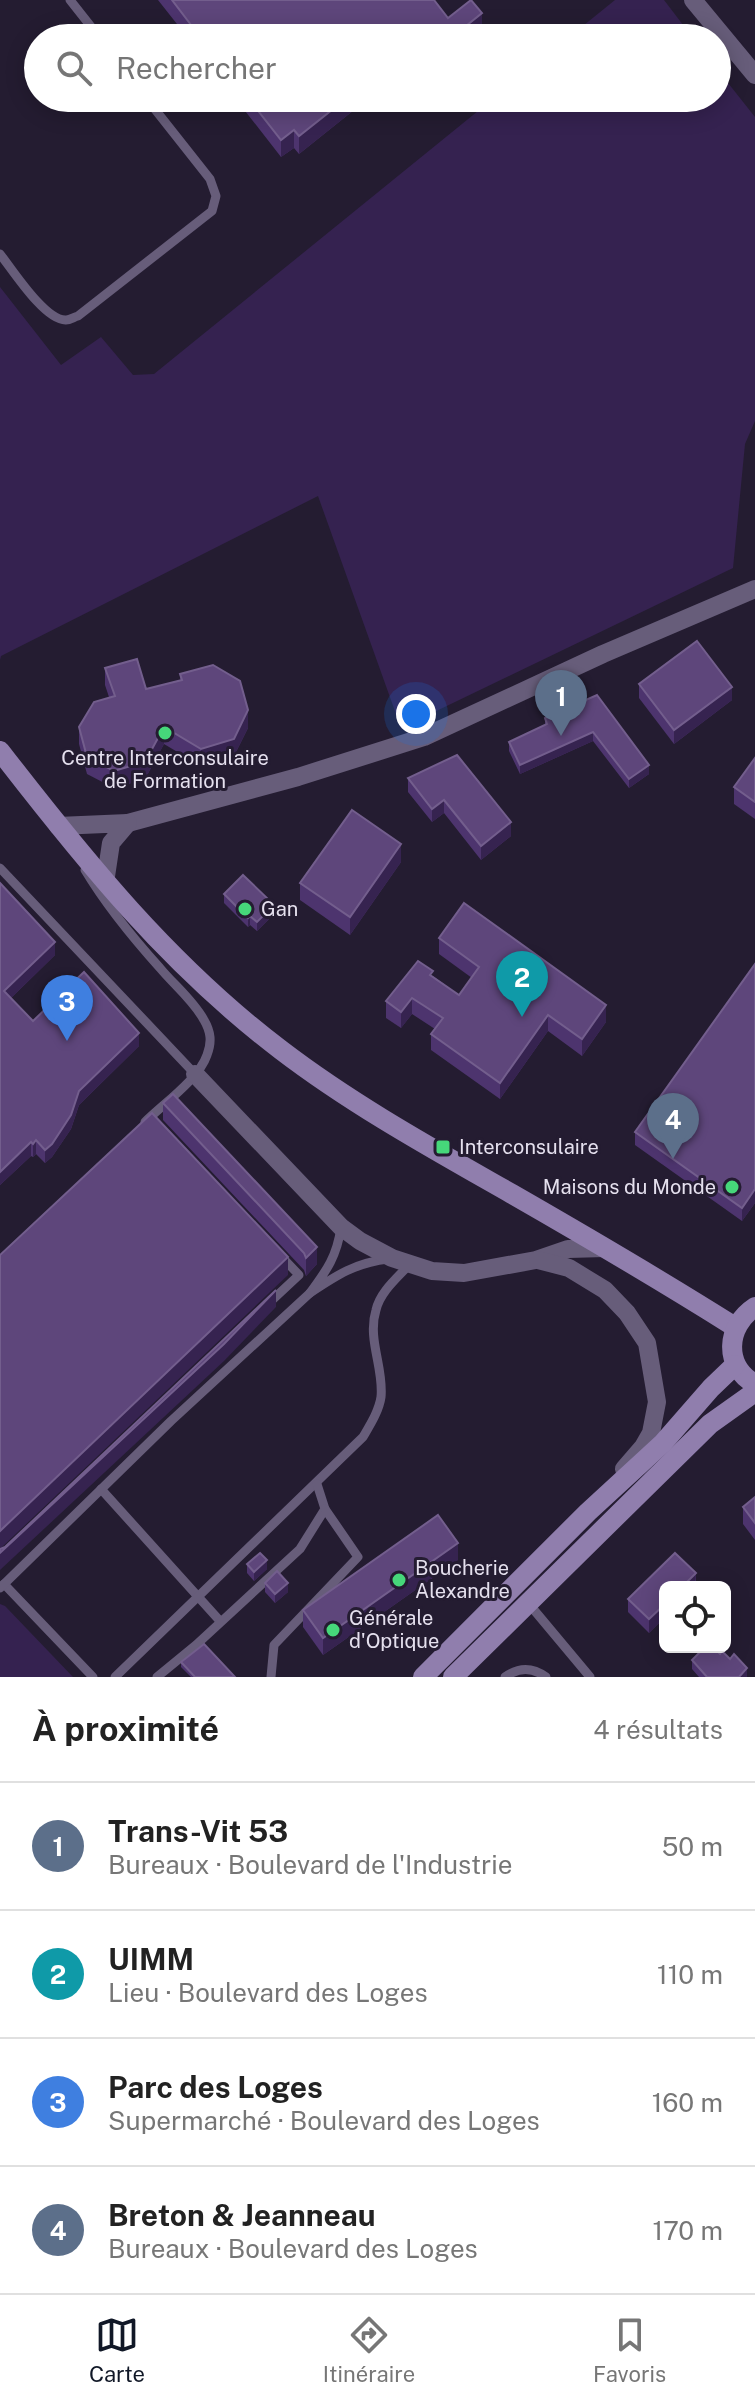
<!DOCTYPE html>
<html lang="fr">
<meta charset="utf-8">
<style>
:root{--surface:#fff;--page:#f2f2f2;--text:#222;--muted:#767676;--line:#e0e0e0;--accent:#111827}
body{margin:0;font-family:"Public Sans",sans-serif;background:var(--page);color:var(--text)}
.controls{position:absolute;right:24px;bottom:24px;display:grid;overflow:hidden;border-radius:12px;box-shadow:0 4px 20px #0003}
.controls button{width:72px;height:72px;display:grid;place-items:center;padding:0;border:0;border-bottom:2px solid var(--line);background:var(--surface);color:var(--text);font:40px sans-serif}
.you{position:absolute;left:416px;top:714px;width:28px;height:28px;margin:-20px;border:6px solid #fff;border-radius:50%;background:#1a73e8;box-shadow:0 0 0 12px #1a73e833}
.badge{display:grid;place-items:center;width:52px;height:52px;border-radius:50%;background:var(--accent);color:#fff;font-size:26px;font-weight:700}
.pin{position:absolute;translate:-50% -66px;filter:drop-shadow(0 2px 4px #0008)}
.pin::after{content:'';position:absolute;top:42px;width:28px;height:24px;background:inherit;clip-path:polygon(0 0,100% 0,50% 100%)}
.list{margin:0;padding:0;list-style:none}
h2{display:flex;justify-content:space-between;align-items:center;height:104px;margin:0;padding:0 32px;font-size:34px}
h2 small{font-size:26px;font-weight:400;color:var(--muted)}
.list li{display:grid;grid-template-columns:52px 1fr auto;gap:24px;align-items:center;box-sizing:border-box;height:128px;padding:0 32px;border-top:2px solid var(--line)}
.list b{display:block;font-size:30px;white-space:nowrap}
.list p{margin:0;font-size:26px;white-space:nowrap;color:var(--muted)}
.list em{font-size:26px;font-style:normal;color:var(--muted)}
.icon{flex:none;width:44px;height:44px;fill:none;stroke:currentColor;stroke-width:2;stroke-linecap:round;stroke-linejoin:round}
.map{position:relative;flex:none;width:755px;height:1677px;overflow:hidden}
.search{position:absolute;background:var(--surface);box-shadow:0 4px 20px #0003;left:24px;right:24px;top:24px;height:88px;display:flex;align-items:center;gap:20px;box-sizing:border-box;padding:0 28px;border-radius:44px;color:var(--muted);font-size:30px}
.sheet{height:616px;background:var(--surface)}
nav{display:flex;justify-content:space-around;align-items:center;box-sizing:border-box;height:112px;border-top:2px solid var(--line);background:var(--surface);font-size:22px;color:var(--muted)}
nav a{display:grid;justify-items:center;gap:4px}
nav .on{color:var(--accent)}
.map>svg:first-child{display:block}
</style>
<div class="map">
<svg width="755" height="1677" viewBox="0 0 755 1677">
<rect width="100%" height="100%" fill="#241c31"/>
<g fill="#352250">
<path d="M 615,0 L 664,0 L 693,38 L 568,38 Z"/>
<path d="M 717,69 L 755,117 L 755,421 L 745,444 L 733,568 L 401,728 L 318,496 L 1,656 L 0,660 L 0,287 L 61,365 L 101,337 L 133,375 L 154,374 L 494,98 L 717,98 Z"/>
<path d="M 0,1604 L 5,1606 L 73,1677 L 0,1677 Z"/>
</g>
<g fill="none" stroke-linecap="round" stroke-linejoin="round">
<g stroke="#675d7a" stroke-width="9">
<path d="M 70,0 L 100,38"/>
<path d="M 0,254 C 12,269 45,321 66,320 C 70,320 74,317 78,316 L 212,211 L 216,196 L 210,179 L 146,98"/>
<path d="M 0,868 L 195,1074"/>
<path d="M 85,870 C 106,905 133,938 160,968 C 174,985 193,1000 204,1020 C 211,1032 212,1042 207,1055 C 199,1079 163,1104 145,1122"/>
<path d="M 341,1227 C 337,1256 327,1270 310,1293 C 337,1275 355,1263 388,1259"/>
<path d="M 269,1303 L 299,1275 L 280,1255"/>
<path d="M 101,1489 L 220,1621"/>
<path d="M 4,1584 L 93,1677"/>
<path d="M 0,1588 L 171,1421 L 310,1293"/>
<path d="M 529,1604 L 590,1677"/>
<path d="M 115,1677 L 363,1437 C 370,1425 379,1411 381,1397 C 384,1368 367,1339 376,1310 C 380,1292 397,1278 409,1265"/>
<path d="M 157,1677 L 196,1645 L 300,1549 L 325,1509 L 317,1484"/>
<path d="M 271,1677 L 274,1645 L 358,1557 L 325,1509"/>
<path d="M 505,1677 C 519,1667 532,1667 546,1677"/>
</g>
<g stroke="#675d7a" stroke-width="18">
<path d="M 693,0 L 755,75"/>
<path d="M 128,823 L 298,777 L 424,737 L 603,654 L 755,589"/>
<path d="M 58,826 L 128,823 L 111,843 L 105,883"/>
<path d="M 195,1074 L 341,1227 L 360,1241 L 392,1258 L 432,1271 L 464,1273 L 536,1260 L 568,1249 L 605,1248"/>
<path d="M 538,1260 L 569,1268 L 605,1290 L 627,1313 L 647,1343 L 657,1402 L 651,1433 L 643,1447 L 624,1469"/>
</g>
<g stroke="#907ead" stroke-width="20">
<path d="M 0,751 C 85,861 169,965 281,1050 C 353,1105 433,1149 512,1194 C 587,1237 662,1281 735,1327"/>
<path d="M 755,1307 C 726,1326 723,1366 755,1384"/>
<path d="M 423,1677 L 588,1512 L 663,1443 L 711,1388 L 735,1365"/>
<path d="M 453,1677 L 710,1424 L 755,1392"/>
</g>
</g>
<g fill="#4d346e">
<path d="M 158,0 L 434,0 L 448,18 L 482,30 L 472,38 L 188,38 Z"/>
<path d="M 235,98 L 369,98 L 299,154 L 294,148 L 281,157 Z"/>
<path d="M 105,668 L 146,689 L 180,680 L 180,674 L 248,728 L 234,756 L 201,766 L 164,744 L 145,779 L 114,788 L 87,774 L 79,744 L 79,727 L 109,697 L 105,685 Z"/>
<path d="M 639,684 L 732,700 L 674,744 L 639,698 Z"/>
<path d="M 597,695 L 649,774 L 629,788 L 593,741 L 520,774 L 509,751 L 509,742 L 545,725 L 545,718 Z"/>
<path d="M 755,758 L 755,819 L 734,804 L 734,787 Z"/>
<path d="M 408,778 L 511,836 L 481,860 L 444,813 L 432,822 L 408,792 Z"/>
<path d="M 401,862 L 350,935 L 300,900 L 300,883 Z"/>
<path d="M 0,883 L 55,955 L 11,998 L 33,1021 L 139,1046 L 79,1105 L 71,1129 L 52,1157 L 45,1163 L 36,1154 L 33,1157 L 31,1156 L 0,1185 Z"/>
<path d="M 224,894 L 268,903 L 272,916 L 257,931 L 250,925 L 248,927 L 224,903 Z"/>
<path d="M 439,938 L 606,1022 L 582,1056 L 548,1031 L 500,1099 L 431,1050 L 431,1034 L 435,1029 L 412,1014 L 401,1028 L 386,1018 L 386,1001 L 433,976 L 459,995 L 472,978 L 439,954 Z"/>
<path d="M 755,964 L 755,1203 L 742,1221 L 635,1145 L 635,1132 Z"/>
<path d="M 163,1103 L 317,1264 L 306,1276 L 304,1270 L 163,1120 Z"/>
<path d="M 755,1497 L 755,1540 L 743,1524 L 743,1507 Z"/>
<path d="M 675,1553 L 696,1573 L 696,1586 L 665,1587 L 665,1617 L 649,1633 L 628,1612 L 628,1599 Z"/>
<path d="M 458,1560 L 323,1655 L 303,1627 L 303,1610 Z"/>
<path d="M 247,1564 L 267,1569 L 254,1581 L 247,1573 Z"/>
<path d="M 265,1583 L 288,1592 L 275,1603 L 265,1592 Z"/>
<path d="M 692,1660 L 747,1677 L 699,1677 L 692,1669 Z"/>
<path d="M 181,1662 L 235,1677 L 191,1677 L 181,1667 Z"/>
</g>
<g fill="#362350">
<path d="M 482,13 L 482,30 L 472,38 L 451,38 Z"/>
<path d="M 433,30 L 433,38 L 422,38 Z"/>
<path d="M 347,98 L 369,98 L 299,154 L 299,136 Z"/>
<path d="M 294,130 L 294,148 L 281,157 L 281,140 Z"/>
<path d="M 732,687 L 732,700 L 674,744 L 674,730 Z"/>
<path d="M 248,710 L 248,728 L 234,756 L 201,766 L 201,749 Z"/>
<path d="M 164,727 L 164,744 L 145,779 L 114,788 L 114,771 Z"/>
<path d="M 593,732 L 593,741 L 520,774 L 520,765 Z"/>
<path d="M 649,765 L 649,774 L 629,788 L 629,779 Z"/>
<path d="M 444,800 L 444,813 L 432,822 L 432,809 Z"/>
<path d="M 511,822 L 511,836 L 481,860 L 481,846 Z"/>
<path d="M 401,844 L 401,862 L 350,935 L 350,917 Z"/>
<path d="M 272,907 L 272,916 L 257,931 L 257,922 Z"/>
<path d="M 250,916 L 250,925 L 248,927 L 248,918 Z"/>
<path d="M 55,942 L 55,955 L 4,1005 L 4,991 Z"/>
<path d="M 412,998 L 412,1014 L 401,1028 L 401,1012 Z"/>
<path d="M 606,1005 L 606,1022 L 582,1056 L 582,1039 Z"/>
<path d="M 548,1015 L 548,1031 L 500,1099 L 500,1083 Z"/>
<path d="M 139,1033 L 139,1046 L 79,1105 L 71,1129 L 52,1157 L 45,1163 L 45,1150 L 79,1091 Z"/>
<path d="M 36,1140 L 36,1154 L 33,1157 L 33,1144 Z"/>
<path d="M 31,1142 L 31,1156 L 0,1185 L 0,1172 Z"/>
<path d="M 755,1189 L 755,1203 L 742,1221 L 742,1208 Z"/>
<path d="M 317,1247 L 317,1264 L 306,1276 L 306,1258 Z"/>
<path d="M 288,1257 L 288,1275 L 0,1549 L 0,1531 Z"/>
<path d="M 276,1290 L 276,1307 L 224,1361 L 0,1570 L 0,1553 Z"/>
<path d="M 458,1543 L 458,1560 L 323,1655 L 323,1638 Z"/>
<path d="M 267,1560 L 267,1569 L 254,1581 L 254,1572 Z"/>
<path d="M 696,1573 L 695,1587 L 682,1587 Z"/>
<path d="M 288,1583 L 288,1592 L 275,1603 L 275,1594 Z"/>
<path d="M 665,1604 L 665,1617 L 649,1633 L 649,1619 Z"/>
<path d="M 747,1668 L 747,1677 L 739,1677 Z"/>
</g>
<g fill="#5e467b" stroke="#735e8d" stroke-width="2">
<path d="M 172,0 L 434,0 L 448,18 L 471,0 L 482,13 L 451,38 L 440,38 L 433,30 L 422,38 L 201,38 Z"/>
<path d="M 248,98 L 347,98 L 299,136 L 294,130 L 281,140 Z"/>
<path d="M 697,641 L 732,687 L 674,730 L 639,684 Z"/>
<path d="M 137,659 L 146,689 L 182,680 L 180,674 L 213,665 L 240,681 L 248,710 L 234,739 L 201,749 L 164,727 L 145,762 L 114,771 L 87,757 L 79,727 L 94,702 L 115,696 L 105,668 Z"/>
<path d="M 597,695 L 649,765 L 629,779 L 593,732 L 520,765 L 509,742 L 547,724 L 545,718 Z"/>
<path d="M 457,755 L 511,822 L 481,846 L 444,800 L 432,809 L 408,778 Z"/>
<path d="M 755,758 L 755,802 L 734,787 Z"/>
<path d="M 352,810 L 401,844 L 350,917 L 300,883 Z"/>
<path d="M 243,875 L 268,899 L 265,901 L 272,907 L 257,922 L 250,916 L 248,918 L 224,894 Z"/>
<path d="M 0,883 L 55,942 L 4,991 L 33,1021 L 84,972 L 139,1033 L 79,1091 L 71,1115 L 52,1144 L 45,1150 L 36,1140 L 33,1144 L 31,1142 L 0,1172 Z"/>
<path d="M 464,903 L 606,1005 L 582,1039 L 548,1015 L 500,1083 L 431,1034 L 443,1018 L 412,998 L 401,1012 L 386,1001 L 418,961 L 433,971 L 430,975 L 459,995 L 479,967 L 439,938 Z"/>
<path d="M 755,964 L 755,1189 L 742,1208 L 635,1132 Z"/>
<path d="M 173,1094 L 317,1247 L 306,1258 L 304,1253 L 163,1103 Z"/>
<path d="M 152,1113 L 288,1257 L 0,1531 L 0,1255 Z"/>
<path d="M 276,1290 L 224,1344 L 0,1553 L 0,1549 L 5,1547 Z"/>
<path d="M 755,1497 L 755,1523 L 743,1507 Z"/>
<path d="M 438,1515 L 458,1543 L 323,1638 L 303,1610 Z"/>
<path d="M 260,1553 L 267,1560 L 254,1572 L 247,1564 Z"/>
<path d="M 675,1553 L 696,1573 L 682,1587 L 665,1587 L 665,1604 L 649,1619 L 628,1599 Z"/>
<path d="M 277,1571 L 288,1583 L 275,1594 L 265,1583 Z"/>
<path d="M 204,1644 L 235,1677 L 195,1677 L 181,1662 Z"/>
<path d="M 705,1647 L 713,1647 L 720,1654 L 722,1651 L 730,1659 L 734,1654 L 747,1668 L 739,1677 L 707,1677 L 692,1660 Z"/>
</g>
<g fill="#46d77a" stroke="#241c31" stroke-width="3">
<circle cx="165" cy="733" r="8"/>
<circle cx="245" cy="909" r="8"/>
<rect x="435" y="1139" width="16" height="16" rx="4"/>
<circle cx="732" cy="1187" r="8"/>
<circle cx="399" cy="1580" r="8"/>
<circle cx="333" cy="1630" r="8"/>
</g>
<g text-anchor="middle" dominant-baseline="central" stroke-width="6" stroke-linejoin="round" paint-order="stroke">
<g font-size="20" fill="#e5e0ee" stroke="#241c31" text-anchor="start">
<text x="165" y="758" text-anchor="middle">Centre Interconsulaire<tspan x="165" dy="23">de Formation</tspan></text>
<text x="261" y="909">Gan</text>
<text x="459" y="1147">Interconsulaire</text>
<text x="716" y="1187" text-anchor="end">Maisons du Monde</text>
<text x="415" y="1568">Boucherie<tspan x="415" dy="23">Alexandre</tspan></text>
<text x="349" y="1618">Générale<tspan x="349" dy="23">d'Optique</tspan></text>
</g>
</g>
</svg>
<div class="controls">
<button><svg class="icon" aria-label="locate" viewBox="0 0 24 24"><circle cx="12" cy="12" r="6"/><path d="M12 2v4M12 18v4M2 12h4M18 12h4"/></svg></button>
</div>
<div class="you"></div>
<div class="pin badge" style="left:561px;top:736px;background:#5c6f8a">1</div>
<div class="pin badge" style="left:522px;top:1017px;background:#0f9aa8">2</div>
<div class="pin badge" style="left:67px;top:1041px;background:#3f7fe0">3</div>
<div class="pin badge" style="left:673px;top:1159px;background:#5c6f8a">4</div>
<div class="search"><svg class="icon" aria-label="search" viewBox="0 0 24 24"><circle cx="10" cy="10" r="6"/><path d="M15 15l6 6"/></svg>Rechercher</div>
</div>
<section class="sheet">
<h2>À proximité<small>4 résultats</small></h2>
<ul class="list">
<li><span class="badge" style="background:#5c6f8a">1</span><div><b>Trans-Vit 53</b><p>Bureaux · Boulevard de l'Industrie</p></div><em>50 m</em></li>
<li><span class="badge" style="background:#0f9aa8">2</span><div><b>UIMM</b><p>Lieu · Boulevard des Loges</p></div><em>110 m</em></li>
<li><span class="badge" style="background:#3f7fe0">3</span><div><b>Parc des Loges</b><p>Supermarché · Boulevard des Loges</p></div><em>160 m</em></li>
<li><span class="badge" style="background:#5c6f8a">4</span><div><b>Breton &amp; Jeanneau</b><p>Bureaux · Boulevard des Loges</p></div><em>170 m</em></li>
</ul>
</section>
<nav>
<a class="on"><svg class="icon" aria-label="map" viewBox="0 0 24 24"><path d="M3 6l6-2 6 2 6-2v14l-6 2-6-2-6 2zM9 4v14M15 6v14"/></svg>Carte</a>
<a><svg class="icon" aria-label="directions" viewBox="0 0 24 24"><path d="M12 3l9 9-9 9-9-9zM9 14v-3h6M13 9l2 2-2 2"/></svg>Itinéraire</a>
<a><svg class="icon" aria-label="saved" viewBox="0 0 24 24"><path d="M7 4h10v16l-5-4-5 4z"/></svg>Favoris</a>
</nav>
